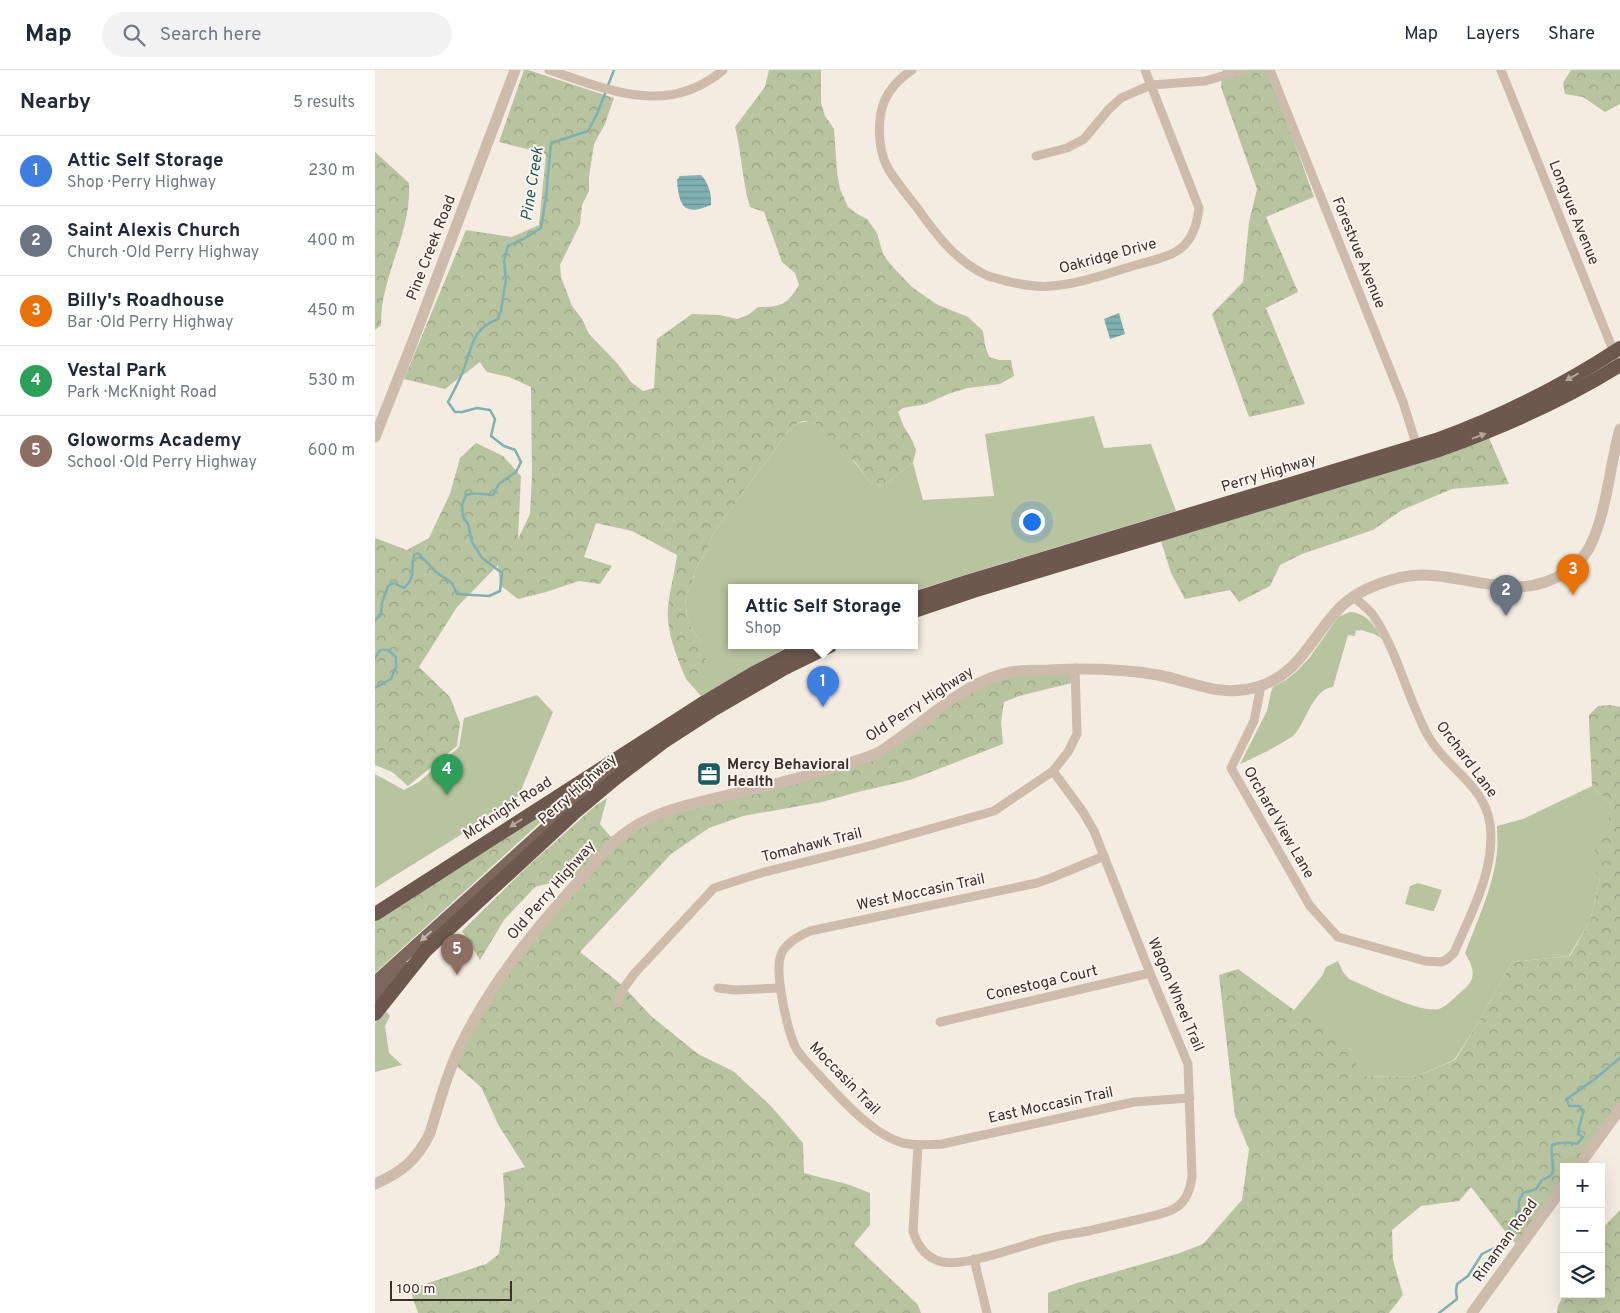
<!DOCTYPE html>
<meta charset="utf-8">
<style>
:root{--surface:#fff;--page:#f2f2f3;--text:#1f2937;--muted:#747a83;--line:#e0e1e3;--accent:#0f766e}
body{margin:0;font-family:Overpass,sans-serif;background:var(--page);color:var(--text)}
.controls{position:absolute;right:15px;bottom:15px;display:grid;overflow:hidden;border-radius:0px;box-shadow:0 5px 20px #0002}
.controls button{width:45px;height:45px;display:grid;place-items:center;padding:0;border:0;border-bottom:1px solid var(--line);background:var(--surface);color:var(--text);font:25px sans-serif}
.scale{position:absolute;left:15px;bottom:12px;width:122px;box-sizing:border-box;padding-left:5px;border:2px solid #3b302b;border-top:0;font-size:14px;line-height:18px;white-space:nowrap;color:#3b302b;-webkit-text-stroke:4px #fbf5ee;paint-order:stroke}
.you{position:absolute;left:656px;top:451px;width:18px;height:18px;margin:-12px;border:4px solid #fff;border-radius:50%;background:#1a73e8;box-shadow:0 0 0 8px #1a73e833}
.badge{display:grid;place-items:center;width:32px;height:32px;border-radius:50%;background:var(--accent);color:#fff;font-size:16px;font-weight:700}
.pin{position:absolute;translate:-50% -41px;filter:drop-shadow(0 1px 2px #0008)}
.pin::after{content:'';position:absolute;top:26px;width:18px;height:15px;background:inherit;clip-path:polygon(0 0,100% 0,50% 100%)}
.popup{position:absolute;left:353px;top:514px;width:190px;height:65px;box-sizing:border-box;display:grid;place-content:center;border-radius:0px;background:var(--surface);filter:drop-shadow(0 1px 4px #0005);font-size:16px;white-space:nowrap;color:var(--muted)}
.popup b{font-size:19px;color:var(--text)}
.popup::after{content:'';position:absolute;left:50%;top:100%;margin-left:-10px;border:10px solid transparent;border-top-color:var(--surface)}
.list{margin:0;padding:0;list-style:none}
h2{display:flex;justify-content:space-between;align-items:center;height:65px;margin:0;padding:0 20px;font-size:21px}
h2 small{font-size:16px;font-weight:400;color:var(--muted)}
.list li{display:grid;grid-template-columns:32px 1fr auto;gap:15px;align-items:center;box-sizing:border-box;height:70px;padding:0 20px;border-top:1px solid var(--line)}
.list b{display:block;font-size:19px;white-space:nowrap}
.list p{margin:0;font-size:16px;white-space:nowrap;color:var(--muted)}
.list em{font-size:16px;font-style:normal;color:var(--muted)}
.icon{flex:none;width:28px;height:28px;fill:none;stroke:currentColor;stroke-width:2;stroke-linecap:round;stroke-linejoin:round}
.map{position:relative;flex:none;width:1245px;height:1243px;overflow:hidden}
header{display:flex;align-items:center;gap:30px;box-sizing:border-box;height:70px;padding:0 25px;background:var(--surface);border-bottom:1px solid var(--line)}
header strong{font-size:24px}
nav{display:flex;gap:28px;margin-inline-start:auto;font-size:18px}
.search{width:350px;height:45px;background:var(--page);display:flex;align-items:center;gap:12px;box-sizing:border-box;padding:0 18px;border-radius:28px;color:var(--muted);font-size:19px}
main{display:flex}
aside{flex:1;background:var(--surface)}
.map>svg:first-child{display:block}
</style>
<header>
<strong>Map</strong>
<div class="search"><svg class="icon" aria-label="search" viewBox="0 0 24 24"><circle cx="10" cy="10" r="6"/><path d="M15 15l6 6"/></svg>Search here</div>
<nav><a>Map</a><a>Layers</a><a>Share</a></nav>
</header>
<main>
<aside>
<h2>Nearby<small>5 results</small></h2>
<ul class="list">
<li><span class="badge" style="background:#3f7fe0">1</span><div><b>Attic Self Storage</b><p>Shop · Perry Highway</p></div><em>230 m</em></li>
<li><span class="badge" style="background:#6b7280">2</span><div><b>Saint Alexis Church</b><p>Church · Old Perry Highway</p></div><em>400 m</em></li>
<li><span class="badge" style="background:#e8710a">3</span><div><b>Billy's Roadhouse</b><p>Bar · Old Perry Highway</p></div><em>450 m</em></li>
<li><span class="badge" style="background:#2e9e5b">4</span><div><b>Vestal Park</b><p>Park · McKnight Road</p></div><em>530 m</em></li>
<li><span class="badge" style="background:#8d6e63">5</span><div><b>Gloworms Academy</b><p>School · Old Perry Highway</p></div><em>600 m</em></li>
</ul>
</aside>
<div class="map">
<svg width="1245" height="1243" viewBox="0 0 1245 1243">
<defs>
<pattern id="forest-crowns" width="20" height="18" patternUnits="userSpaceOnUse" patternTransform="scale(1.25)"><rect width="20" height="18" fill="#b8c4a0"/><path d="M2 6a3 3 0 1 1 6 0M12 15a3 3 0 1 1 6 0" fill="none" stroke="#97a083"/></pattern>
<pattern id="water-rules" width="6" height="5" patternUnits="userSpaceOnUse" patternTransform="scale(1.25)"><rect width="6" height="5" fill="#7fb0b2"/><path d="M0 2.5h6" fill="none" stroke="#699091"/></pattern>
</defs>
<rect width="100%" height="100%" fill="#f4ebe1"/>
<g fill="#b8c4a0">
<path d="M 719,346 L 729,378 L 776,374 L 801,441 L 593,504 L 539,521 L 539,518 L 357,518 L 357,576 L 414,576 L 326,626 L 311,609 L 320,609 L 327,573 L 317,560 L 312,546 L 310,527 L 316,516 L 321,498 L 331,482 L 339,462 L 417,356 C 424,353 431,350 439,353 C 454,358 486,399 495,413 L 507,416 L 538,393 L 548,430 L 619,426 L 610,364 Z"/>
<path d="M 975,542 C 991,543 1000,555 1006,568 L 999,564 L 986,560 L 985,561 L 981,560 L 980,566 L 973,565 L 958,617 C 939,618 931,651 920,664 C 914,671 876,689 865,694 L 892,641 L 896,622 L 898,617 L 911,610 L 922,601 L 935,587 L 961,550 L 965,546 Z"/>
<path d="M 162,625 L 178,642 L 142,730 L 0,818 L 0,704 L 29,720 L 44,712 L 84,677 L 89,648 Z"/>
<path d="M 1217,716 L 1239,737 L 1225,808 L 1215,851 L 1194,886 L 1137,892 L 1100,958 L 1079,990 L 1040,1007 L 983,1006 L 919,940 L 947,906 L 951,897 L 963,891 L 968,902 L 974,909 C 993,917 1046,944 1064,939 C 1071,937 1082,925 1088,920 C 1103,908 1098,897 1090,883 C 1102,851 1118,818 1122,783 C 1123,774 1122,765 1122,756 L 1148,749 Z"/>
<path d="M 1043,813 L 1067,820 L 1059,841 L 1057,841 L 1030,834 L 1035,816 Z"/>
<path d="M 10,940 L 15,946 L 10,956 L 14,983 L 27,995 L 0,1002 L 0,953 Z"/>
</g>
<g fill="url(#forest-crowns)">
<path d="M 149,0 L 153,0 L 239,28 L 230,54 L 219,74 L 214,107 L 214,121 L 207,135 L 205,154 L 185,195 L 186,207 L 197,236 L 207,249 L 214,264 L 242,293 L 256,312 L 268,321 L 279,318 L 282,269 L 317,244 L 345,245 L 362,249 L 373,245 L 383,237 C 406,237 412,235 424,215 L 420,203 L 407,192 L 389,142 L 375,137 C 367,111 367,84 360,57 L 390,17 L 394,0 L 446,0 L 446,33 L 450,46 L 459,59 L 462,102 L 465,119 L 473,137 L 482,144 L 492,149 L 502,163 L 508,184 L 516,195 L 537,217 L 561,234 L 593,247 L 608,261 L 610,275 L 614,287 L 624,290 L 636,290 L 639,306 L 625,314 L 593,318 L 573,324 L 551,334 L 528,338 L 523,342 L 529,357 L 537,370 L 541,380 L 538,393 L 507,416 L 495,413 L 481,393 L 440,353 L 428,351 L 417,356 L 339,462 L 331,482 L 321,498 L 316,516 L 310,527 L 312,546 L 317,560 L 327,573 L 331,589 L 328,600 L 320,609 L 311,609 C 303,590 295,571 293,550 C 291,532 300,504 302,485 L 257,461 L 221,453 L 209,487 L 237,496 L 225,514 L 204,511 L 171,522 L 143,529 L 125,515 L 123,495 L 82,537 L 44,597 L 75,627 L 85,653 L 82,676 L 33,716 L 17,702 L 0,695 L 0,468 L 32,480 L 54,468 L 75,424 L 85,388 L 101,373 L 128,386 L 146,406 L 143,469 L 155,444 L 157,406 L 156,317 L 134,307 L 112,302 L 105,292 L 70,319 L 29,309 L 91,160 L 137,167 L 164,155 L 171,84 L 124,72 Z"/>
<path d="M 848,0 L 893,0 L 939,127 L 891,147 L 923,222 L 891,238 L 930,334 L 874,347 L 837,244 L 868,212 L 874,152 L 882,119 L 846,17 Z"/>
<path d="M 1196,0 L 1245,0 L 1245,34 L 1230,42 L 1208,27 L 1190,24 L 1188,13 Z"/>
<path d="M 0,82 L 34,113 C 36,153 19,183 10,221 C 7,232 6,244 6,255 L 0,260 Z"/>
<path d="M 1114,368 L 1134,414 L 1077,419 L 1027,440 L 998,460 L 927,484 L 905,495 L 895,516 L 864,532 L 855,520 L 810,529 L 796,503 L 786,471 Z"/>
<path d="M 700,598 L 701,612 L 644,626 L 629,632 L 626,652 L 628,674 L 535,710 L 483,722 L 447,732 L 368,746 L 334,758 L 296,784 L 205,882 L 247,915 L 276,946 L 323,984 L 358,1001 L 395,1035 L 428,1073 L 429,1103 L 475,1115 L 495,1123 L 495,1155 L 479,1174 L 543,1235 L 546,1243 L 43,1243 L 35,1219 L 111,1194 L 124,1184 L 130,1135 L 128,1103 L 150,1097 L 124,1056 L 106,1017 L 79,994 L 106,939 L 202,813 L 198,807 L 160,817 L 129,850 L 105,890 L 87,861 L 152,797 L 220,736 L 232,728 L 225,754 L 235,766 L 243,768 L 262,755 L 504,682 L 614,608 Z"/>
<path d="M 1235,635 L 1245,637 L 1245,1039 L 1203,1097 L 1189,1097 L 1189,1116 L 1144,1177 L 1136,1169 L 1096,1117 L 1084,1131 L 1046,1136 L 1017,1160 L 1018,1190 L 1028,1225 L 1014,1243 L 673,1243 L 673,1223 L 702,1213 L 802,1184 L 828,1174 L 867,1130 L 874,1079 L 860,1046 L 844,905 L 863,899 L 919,940 L 978,978 L 983,1006 L 1040,1007 L 1080,990 L 1100,958 L 1137,892 L 1195,886 L 1215,851 L 1225,808 L 1214,794 L 1239,737 L 1217,716 L 1214,651 L 1214,645 L 1223,636 Z"/>
<path d="M 166,744 L 169,749 L 0,903 L 0,852 Z"/>
<path d="M 1245,1140 L 1245,1243 L 1182,1243 L 1183,1236 L 1189,1224 L 1226,1224 L 1226,1160 Z"/>
</g>
<g fill="url(#water-rules)">
<path d="M 326,105 C 333,112 337,124 336,135 C 308,147 304,135 302,110 L 305,106 Z"/>
<path d="M 744,243 L 750,264 L 735,269 L 729,249 Z"/>
</g>
<g fill="none" stroke-linecap="round" stroke-linejoin="round">
<g stroke="#7fb0b2" stroke-width="2.5">
<path d="M 0,550 L 6,545 L 7,533 L 13,516 L 19,513 L 29,518 C 42,505 35,500 39,485 L 43,483 L 61,502 L 77,513 L 82,524 L 114,526 L 125,521 L 127,503 L 107,488 L 97,472 L 93,454 L 88,447 L 87,435 L 91,425 C 101,421 107,425 118,425 L 124,414 L 141,402 L 146,392 L 140,380 L 129,376 L 116,366 L 120,349 L 115,340 L 102,338 L 87,342 L 80,342 L 73,332 C 78,322 84,312 88,301 C 98,277 95,260 123,249 L 126,241 L 131,209 L 129,191 L 133,176 L 150,168 L 166,158 L 171,127 L 176,73 L 213,61 L 222,44 L 239,0"/>
<path d="M 0,588 L 5,580 L 13,580 L 21,587 L 21,597 L 16,609 L 0,618"/>
<path d="M 1064,1243 L 1082,1229 L 1081,1221 L 1082,1214 L 1093,1206 L 1107,1184 L 1125,1175 L 1135,1161 L 1135,1154 L 1140,1149 L 1144,1139 L 1144,1131 L 1148,1123 L 1161,1119 L 1167,1110 C 1182,1104 1178,1100 1177,1088 C 1176,1084 1177,1079 1177,1075 C 1186,1072 1193,1072 1202,1074 L 1208,1067 L 1203,1064 L 1204,1058 L 1208,1043 L 1205,1036 L 1194,1036 L 1192,1029 L 1221,1008 L 1245,988"/>
</g>
<g stroke="#cdbbac" stroke-width="9">
<path d="M 174,0 C 234,20 293,47 348,0"/>
<path d="M 537,0 C 510,18 502,39 505,71 C 506,80 509,92 514,100 C 522,113 533,126 543,139 C 562,166 582,192 613,206 C 619,208 626,209 631,211 C 645,214 662,218 676,216 C 705,214 734,203 761,195 C 798,185 819,182 824,138 L 770,0"/>
<path d="M 895,0 L 1028,332 L 1042,377"/>
<path d="M 1126,0 L 1240,285"/>
<path d="M 661,86 L 692,78 L 709,69 L 734,39 L 746,28 L 764,20 L 776,15 L 830,11 L 869,0"/>
<path d="M 886,616 L 879,651 L 856,698 L 935,836 L 963,867 L 1050,891 L 1066,892 L 1071,890 L 1079,883 C 1096,843 1121,799 1115,754 C 1110,716 1073,699 1055,669 C 1049,660 1045,649 1040,638 C 1027,607 1017,573 998,545 C 993,538 985,533 979,527"/>
<path d="M 729,786 L 676,808 L 662,813 L 435,861 C 424,866 410,873 406,885 C 399,902 413,965 422,980 C 424,983 427,986 429,989 C 454,1015 493,1064 528,1073 C 541,1076 554,1075 567,1074 L 759,1032 L 815,1028"/>
<path d="M 343,918 L 360,920 L 405,918"/>
<path d="M 243,933 L 246,922 L 259,904 L 339,818 L 386,803 L 494,776 L 619,741 L 678,701 L 693,682 L 702,664 L 700,598"/>
<path d="M 565,952 L 775,903"/>
<path d="M 543,1075 L 538,1161 C 542,1176 552,1189 568,1192 C 590,1197 647,1175 672,1169 C 685,1165 699,1164 713,1161 C 731,1157 748,1153 765,1149 C 777,1146 792,1144 802,1137 C 812,1130 815,1119 817,1107 L 813,994 L 775,903 L 719,761 L 708,742 L 678,701"/>
<path d="M 599,1189 L 612,1243"/>
</g>
<g stroke="#cdbbac" stroke-width="11">
<path d="M 0,367 L 38,271 L 140,0"/>
<path d="M 1203,1097 L 1245,1039"/>
<path d="M 0,1114 C 27,1102 42,1090 55,1063 C 64,1034 72,1003 86,975 C 116,912 162,857 209,805 C 221,792 232,777 246,766 C 258,756 272,749 287,743 C 311,734 337,729 362,723 C 397,715 433,706 467,695 C 479,691 493,688 504,682 C 511,679 517,673 523,669 C 558,645 593,610 636,602 C 648,600 662,600 675,600 C 711,598 747,599 783,605 C 819,612 845,628 882,617 C 922,605 934,573 959,544 C 970,531 987,520 1004,514 C 1017,509 1035,505 1049,505 C 1096,506 1142,531 1186,505 C 1200,497 1211,486 1217,472 C 1232,439 1235,394 1245,359"/>
<path d="M 1097,1243 L 1189,1116"/>
</g>
<g stroke="#7d675c" stroke-width="12">
<path d="M 0,912 L 193,738 L 254,687"/>
<path d="M 0,926 L 31,898"/>
</g>
<g stroke="#6c584f" stroke-width="14">
<path d="M 539,529 L 595,511 L 1061,370 C 1125,347 1187,316 1245,278"/>
<path d="M 539,541 L 598,521 L 1064,380 C 1128,357 1188,331 1245,295"/>
<path d="M 0,844 L 330,632 L 379,603 L 431,576"/>
<path d="M 0,944 L 51,880 L 198,744 L 241,708 L 291,670 L 336,641 L 410,598 L 455,576"/>
</g>
</g>
<defs><path id="oneway-solid" d="M-6-.8H1V-3.2L6.5 0L1 3.2V.8H-6Z" transform="scale(1.25)"/></defs>
<g fill="#b4a69e">
<use href="#oneway-solid" transform="translate(1197 307) rotate(150)"/>
<use href="#oneway-solid" transform="translate(1104 366) rotate(-20)"/>
<use href="#oneway-solid" transform="translate(141 753) rotate(147)"/>
</g>
<use fill="#c2b5ac" href="#oneway-solid" transform="translate(51 866) rotate(138)"/>
<defs>
<symbol id="office-square" viewBox="-11 -11 22 22"><rect x="-9" y="-9" width="18" height="18" rx="4" fill="#1f5a5e" stroke="#fbf5ee"/><path d="M-6-3h4V-5.5h4V-3h4V5H-6ZM-1-4.5V-3h2v-1.5ZM-6 0V1H6V0Z" fill="#fff"/></symbol>
</defs>
<g fill-rule="evenodd">
<use href="#office-square" x="320" y="690" width="28" height="28"/>
</g>
<g text-anchor="middle" dominant-baseline="central" stroke-width="4" stroke-linejoin="round" paint-order="stroke">
<g font-size="15" fill="#3b302b" stroke="#fbf5ee">
<text transform="translate(1198 143) rotate(68)">Longvue Avenue</text>
<text transform="translate(57 178) rotate(-69)">Pine Creek Road</text>
<text transform="translate(983 183) rotate(68)">Forestvue Avenue</text>
<text transform="translate(733 187) rotate(-15)">Oakridge Drive</text>
<text transform="translate(894 404) rotate(-17)">Perry Highway</text>
<text transform="translate(545 635) rotate(-33)">Old Perry Highway</text>
<text transform="translate(1091 690) rotate(53)">Orchard Lane</text>
<text transform="translate(203 720) rotate(-41)">Perry Highway</text>
<text transform="translate(133 739) rotate(-33)">McKnight Road</text>
<text transform="translate(903 753) rotate(60)">Orchard View Lane</text>
<text transform="translate(437 776) rotate(-14)">Tomahawk Trail</text>
<text transform="translate(177 821) rotate(-49)">Old Perry Highway</text>
<text transform="translate(546 823) rotate(-12)">West Moccasin Trail</text>
<text transform="translate(667 914) rotate(-13)">Conestoga Court</text>
<text transform="translate(800 925) rotate(67)">Wagon Wheel Trail</text>
<text transform="translate(469 1009) rotate(46)">Moccasin Trail</text>
<text transform="translate(676 1036) rotate(-12)">East Moccasin Trail</text>
<text transform="translate(1131 1171) rotate(-54)">Rinaman Road</text>
</g>
<g font-size="15" font-weight="bold" fill="#3b302b" stroke="#fbf5ee" text-anchor="start">
<text x="352" y="695">Mercy Behavioral<tspan x="352" dy="17">Health</tspan></text>
</g>
<g font-size="16" font-style="italic" fill="#1f5a5e" stroke="#fbf5ee">
<text transform="translate(158 114) rotate(-81)">Pine Creek</text>
</g>
</g>
</svg>
<div class="controls">
<button>+</button>
<button>−</button>
<button><svg class="icon" aria-label="layers" viewBox="0 0 24 24"><path d="M12 4l9 5-9 5-9-5zM3 14l9 5 9-5"/></svg></button>
</div>
<div class="scale">100 m</div>
<div class="you"></div>
<div class="pin badge" style="left:448px;top:637px;background:#3f7fe0">1</div>
<div class="popup"><b>Attic Self Storage</b>Shop</div>
<div class="pin badge" style="left:1131px;top:546px;background:#6b7280">2</div>
<div class="pin badge" style="left:1198px;top:525px;background:#e8710a">3</div>
<div class="pin badge" style="left:72px;top:725px;background:#2e9e5b">4</div>
<div class="pin badge" style="left:82px;top:905px;background:#8d6e63">5</div>
</div>
</main>
